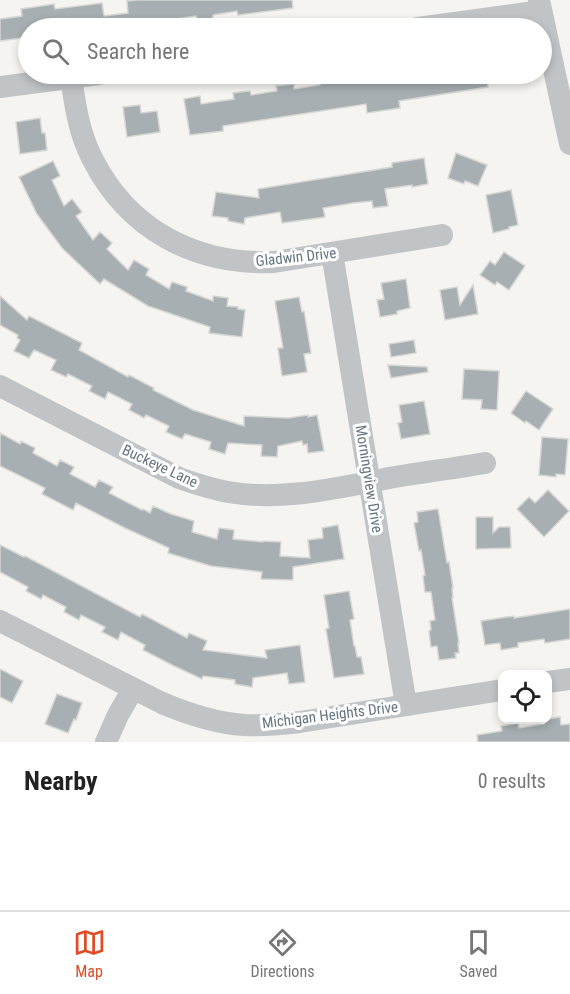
<!DOCTYPE html>
<style>
:root{--surface:#fff;--page:#f6f6f6;--text:#222;--muted:#767676;--line:#e0e0e0;--accent:#df4c26}
body{margin:0;font-family:"Roboto Condensed",sans-serif;background:var(--page);color:var(--text)}
.controls{position:absolute;right:18px;bottom:18px;display:grid;overflow:hidden;border-radius:12px;box-shadow:0 3px 9px #0003}
.controls button{width:54px;height:54px;display:grid;place-items:center;padding:0;border:0;border-bottom:2px solid var(--line);background:var(--surface);color:var(--text);font:30px sans-serif}
.list{margin:0;padding:0;list-style:none}
h2{display:flex;justify-content:space-between;align-items:center;height:78px;margin:0;padding:0 24px;font-size:26px}
h2 small{font-size:20px;font-weight:400;color:var(--muted)}
.icon{flex:none;width:33px;height:33px;fill:none;stroke:currentColor;stroke-width:2;stroke-linecap:round;stroke-linejoin:round}
.map{position:relative;flex:none;width:570px;height:742px;overflow:hidden}
.search{position:absolute;background:var(--surface);box-shadow:0 3px 9px #0003;left:18px;right:18px;top:18px;height:66px;display:flex;align-items:center;gap:15px;box-sizing:border-box;padding:0 21px;border-radius:33px;color:var(--muted);font-size:22px}
.sheet{height:168px;background:var(--surface)}
nav{display:flex;justify-content:space-around;align-items:center;box-sizing:border-box;height:84px;border-top:2px solid var(--line);background:var(--surface);font-size:16px;color:var(--muted)}
nav a{display:grid;justify-items:center;gap:3px}
nav .on{color:var(--accent)}
.map>svg:first-child{display:block}
</style>
<div class="map">
<svg width="570" height="742" viewBox="0 0 570 742">
<rect width="100%" height="100%" fill="#f5f4f1"/>
<g fill="#a7afb3" stroke="#d6d6d3" stroke-width="1.5">
<path d="M 137,0 L 292,0 L 293,8 L 238,15 L 237,11 L 213,15 L 213,19 L 197,21 L 196,16 L 163,21 L 163,26 L 147,28 L 146,24 L 110,28 L 28,28 L 28,37 L 0,41 L 0,19 L 22,16 L 21,9 L 54,4 L 55,9 L 102,3 L 104,16 L 128,13 L 127,1 Z"/>
<path d="M 372,74 L 378,74 L 379,81 L 407,77 L 407,74 L 487,74 L 488,87 L 399,101 L 400,108 L 367,113 L 366,104 L 223,126 L 223,131 L 190,135 L 184,99 L 200,96 L 201,104 L 234,99 L 233,93 L 250,91 L 251,95 L 277,91 L 276,86 L 294,84 L 294,89 L 320,85 L 319,80 L 336,78 L 337,82 L 362,79 L 362,75 Z"/>
<path d="M 140,105 L 141,113 L 157,111 L 160,132 L 127,137 L 123,107 Z"/>
<path d="M 40,118 L 42,133 L 45,133 L 47,150 L 20,154 L 16,122 Z"/>
<path d="M 456,153 L 487,165 L 478,186 L 465,181 L 464,184 L 448,178 Z"/>
<path d="M 424,158 L 428,184 L 412,187 L 412,185 L 385,189 L 388,206 L 373,208 L 372,201 L 353,203 L 323,208 L 325,217 L 282,223 L 280,212 L 245,218 L 244,224 L 228,221 L 228,218 L 212,216 L 216,192 L 259,198 L 258,189 L 392,167 L 392,163 Z"/>
<path d="M 53,161 L 60,176 L 52,180 L 64,206 L 72,199 L 82,212 L 76,216 L 93,240 L 100,232 L 112,243 L 107,249 L 128,270 L 134,260 L 149,269 L 146,275 L 169,289 L 172,282 L 187,287 L 186,291 L 213,301 L 213,296 L 228,298 L 227,306 L 238,307 L 238,309 L 245,310 L 242,337 L 209,333 L 210,327 L 148,306 L 104,279 L 100,284 L 62,248 L 37,214 L 19,177 Z"/>
<path d="M 511,190 L 518,225 L 509,227 L 509,229 L 493,233 L 486,195 Z"/>
<path d="M 504,252 L 525,266 L 509,290 L 497,282 L 495,285 L 480,275 L 490,261 L 495,265 Z"/>
<path d="M 406,279 L 410,308 L 397,311 L 397,314 L 380,317 L 377,300 L 384,299 L 381,283 Z"/>
<path d="M 473,285 L 478,314 L 445,320 L 440,290 L 457,287 L 460,305 Z"/>
<path d="M 0,296 L 27,320 L 29,316 L 82,343 L 79,350 L 128,377 L 129,375 L 154,388 L 153,390 L 193,410 L 244,426 L 244,416 L 288,418 L 308,415 L 308,417 L 317,415 L 324,451 L 308,453 L 307,444 L 303,445 L 302,441 L 278,446 L 277,457 L 261,456 L 262,445 L 228,443 L 225,454 L 209,449 L 211,442 L 185,434 L 182,439 L 166,432 L 169,426 L 146,415 L 144,418 L 129,410 L 132,404 L 108,392 L 105,399 L 89,391 L 92,386 L 68,374 L 66,377 L 51,370 L 56,360 L 34,350 L 29,358 L 14,351 L 20,340 L 17,338 L 18,335 L 0,325 Z"/>
<path d="M 299,297 L 302,312 L 304,311 L 311,353 L 304,354 L 307,372 L 282,376 L 278,348 L 283,348 L 275,301 Z"/>
<path d="M 414,340 L 416,353 L 391,357 L 389,344 Z"/>
<path d="M 388,365 L 427,367 L 428,372 L 391,378 Z"/>
<path d="M 464,369 L 499,371 L 497,410 L 481,409 L 482,400 L 462,399 Z"/>
<path d="M 526,391 L 553,409 L 539,430 L 526,421 L 525,423 L 511,413 Z"/>
<path d="M 424,401 L 430,434 L 401,439 L 398,423 L 402,422 L 399,405 Z"/>
<path d="M 0,433 L 20,444 L 21,441 L 35,448 L 33,453 L 57,466 L 60,460 L 74,467 L 70,474 L 95,487 L 99,480 L 113,487 L 109,493 L 142,510 L 143,509 L 150,513 L 153,506 L 171,514 L 194,521 L 192,532 L 217,539 L 219,528 L 234,530 L 233,539 L 263,542 L 263,541 L 281,542 L 280,556 L 310,558 L 308,540 L 323,538 L 322,528 L 338,525 L 344,559 L 293,567 L 293,580 L 261,579 L 262,572 L 211,566 L 168,553 L 169,548 L 125,528 L 76,503 L 73,510 L 42,494 L 45,488 L 0,466 Z"/>
<path d="M 542,437 L 568,439 L 565,475 L 556,474 L 556,477 L 539,475 Z"/>
<path d="M 548,490 L 569,511 L 544,537 L 517,509 L 529,497 L 535,503 Z"/>
<path d="M 438,509 L 447,563 L 449,562 L 453,588 L 452,588 L 453,598 L 452,598 L 459,643 L 458,643 L 459,653 L 455,653 L 456,658 L 439,660 L 437,646 L 431,647 L 429,631 L 431,630 L 430,621 L 435,620 L 431,592 L 425,592 L 423,576 L 425,575 L 421,550 L 419,551 L 414,523 L 418,522 L 417,512 Z"/>
<path d="M 476,517 L 493,517 L 493,533 L 499,527 L 510,527 L 511,548 L 476,549 Z"/>
<path d="M 0,545 L 24,557 L 25,556 L 140,617 L 142,614 L 187,638 L 189,633 L 207,641 L 203,650 L 267,658 L 265,650 L 300,645 L 305,682 L 289,684 L 287,673 L 253,678 L 252,687 L 235,684 L 235,680 L 203,676 L 202,679 L 174,666 L 143,650 L 145,645 L 121,632 L 118,640 L 102,632 L 105,627 L 81,615 L 79,620 L 64,612 L 66,607 L 43,595 L 41,599 L 26,591 L 28,587 L 0,572 Z"/>
<path d="M 349,591 L 354,619 L 350,620 L 354,646 L 355,646 L 357,657 L 361,657 L 364,674 L 334,678 L 326,629 L 329,628 L 324,595 Z"/>
<path d="M 570,609 L 570,639 L 545,643 L 544,639 L 518,643 L 518,647 L 501,650 L 500,643 L 485,645 L 481,621 L 514,616 L 514,618 Z"/>
<path d="M 0,669 L 23,681 L 12,703 L 0,697 Z"/>
<path d="M 57,694 L 82,703 L 76,720 L 74,719 L 68,733 L 45,724 Z"/>
<path d="M 560,717 L 561,725 L 570,724 L 570,742 L 478,742 L 477,735 L 502,731 L 501,726 L 518,723 L 519,728 L 544,724 L 543,720 Z"/>
</g>
<g fill="none" stroke-linecap="round" stroke-linejoin="round">
<g stroke="#c0c4c7" stroke-width="22">
<path d="M 539,0 L 570,144"/>
<path d="M 418,28 L 541,11"/>
<path d="M 71,77 C 75,105 79,133 92,158 C 128,230 195,265 274,262 L 442,235"/>
<path d="M 0,87 L 99,74"/>
<path d="M 332,253 L 406,705"/>
<path d="M 0,386 L 179,478 C 196,484 211,489 228,492 C 280,501 333,489 384,479 C 417,473 451,469 485,463"/>
<path d="M 0,621 L 162,703 C 188,714 215,723 244,725 C 263,726 282,724 300,722 L 502,690"/>
<path d="M 548,682 L 570,679"/>
<path d="M 106,742 L 118,715 L 133,689"/>
</g>
</g>
<g text-anchor="middle" dominant-baseline="central" stroke-width="6" stroke-linejoin="round" paint-order="stroke">
<g font-size="15" fill="#647581" stroke="#fff">
<text transform="translate(296 257) rotate(-6)">Gladwin Drive</text>
<text transform="translate(160 466) rotate(25)">Buckeye Lane</text>
<text transform="translate(369 479) rotate(81)">Morningview Drive</text>
<text transform="translate(330 715) rotate(-7)">Michigan Heights Drive</text>
</g>
</g>
</svg>
<div class="controls">
<button><svg class="icon" aria-label="locate" viewBox="0 0 24 24"><circle cx="12" cy="12" r="6"/><path d="M12 2v4M12 18v4M2 12h4M18 12h4"/></svg></button>
</div>
<div class="search"><svg class="icon" aria-label="search" viewBox="0 0 24 24"><circle cx="10" cy="10" r="6"/><path d="M15 15l6 6"/></svg>Search here</div>
</div>
<section class="sheet">
<h2>Nearby<small>0 results</small></h2>
<ul class="list">
</ul>
</section>
<nav>
<a class="on"><svg class="icon" aria-label="map" viewBox="0 0 24 24"><path d="M3 6l6-2 6 2 6-2v14l-6 2-6-2-6 2zM9 4v14M15 6v14"/></svg>Map</a>
<a><svg class="icon" aria-label="directions" viewBox="0 0 24 24"><path d="M12 3l9 9-9 9-9-9zM9 14v-3h6M13 9l2 2-2 2"/></svg>Directions</a>
<a><svg class="icon" aria-label="saved" viewBox="0 0 24 24"><path d="M7 4h10v16l-5-4-5 4z"/></svg>Saved</a>
</nav>
